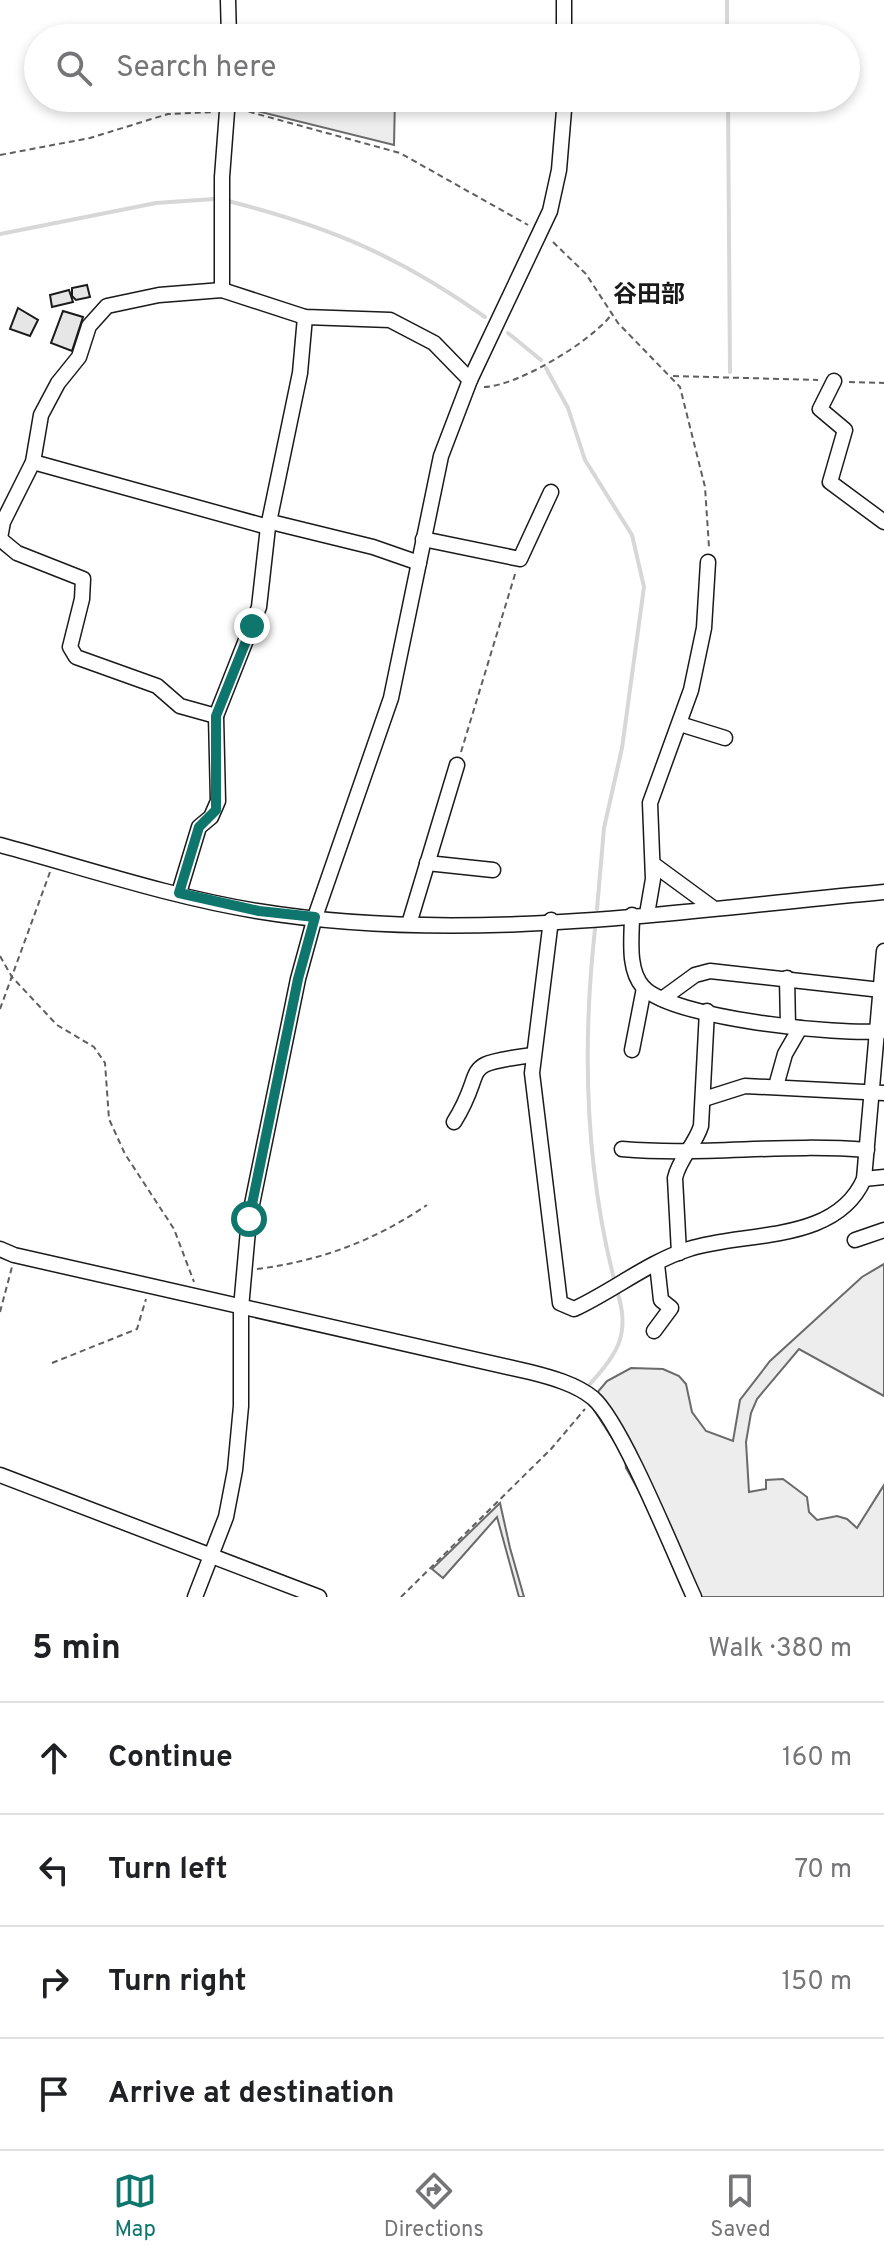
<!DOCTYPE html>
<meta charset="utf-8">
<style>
:root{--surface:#fff;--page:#f6f6f6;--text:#202124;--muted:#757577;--line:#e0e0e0;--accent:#0f766e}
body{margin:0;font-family:Overpass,"Noto Sans JP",sans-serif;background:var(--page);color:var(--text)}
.stop{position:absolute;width:24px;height:24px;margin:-18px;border:6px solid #0f766e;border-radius:50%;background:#fff}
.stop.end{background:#0f766e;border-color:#fff;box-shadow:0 2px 8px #0008}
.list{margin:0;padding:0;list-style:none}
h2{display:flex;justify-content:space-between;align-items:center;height:104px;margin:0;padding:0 32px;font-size:34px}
h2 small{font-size:26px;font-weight:400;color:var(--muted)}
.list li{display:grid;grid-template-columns:52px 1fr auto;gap:24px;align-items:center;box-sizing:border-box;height:112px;padding:0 32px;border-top:2px solid var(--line)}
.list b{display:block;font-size:30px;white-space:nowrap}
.list em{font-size:26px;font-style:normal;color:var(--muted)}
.icon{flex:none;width:44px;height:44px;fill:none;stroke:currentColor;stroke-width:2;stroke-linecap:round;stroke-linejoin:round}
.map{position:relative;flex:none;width:884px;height:1597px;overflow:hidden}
.search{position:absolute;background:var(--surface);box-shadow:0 4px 12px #0003;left:24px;right:24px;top:24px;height:88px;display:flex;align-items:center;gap:20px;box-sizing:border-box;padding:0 28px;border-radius:44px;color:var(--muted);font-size:30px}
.sheet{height:552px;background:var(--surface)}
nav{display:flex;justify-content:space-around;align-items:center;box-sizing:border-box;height:112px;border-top:2px solid var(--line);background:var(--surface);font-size:22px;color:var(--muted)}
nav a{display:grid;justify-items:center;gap:4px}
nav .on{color:var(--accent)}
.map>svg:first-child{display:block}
</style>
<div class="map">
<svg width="884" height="1597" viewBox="0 0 884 1597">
<rect width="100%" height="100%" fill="#fff"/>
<g fill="#ededed" stroke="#6a6a6a" stroke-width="2">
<path d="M 231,98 L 395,98 L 394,145 L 237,106 Z"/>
<path d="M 884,1264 L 884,1396 L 799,1349 L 757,1399 L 751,1413 L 746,1442 L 749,1492 L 766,1489 L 766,1480 L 783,1479 L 807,1497 L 809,1512 L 817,1520 L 837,1516 L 847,1519 L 857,1528 L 884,1485 L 884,1597 L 698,1597 L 626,1468 L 625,1458 L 594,1410 L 596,1394 L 607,1381 L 631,1368 L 663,1369 L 679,1376 L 686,1384 L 692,1412 L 706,1431 L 733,1441 L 740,1400 L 770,1361 L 862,1277 Z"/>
<path d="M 500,1503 L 510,1548 L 524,1597 L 519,1597 L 497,1517 L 443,1578 L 432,1569 Z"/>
</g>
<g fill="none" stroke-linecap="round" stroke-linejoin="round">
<g stroke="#d7d7d7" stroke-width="4">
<path d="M 727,0 L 727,38"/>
<path d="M 728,98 L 730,372"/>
<path d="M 228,201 C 330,227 399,256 485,317"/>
<path d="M 0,234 L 156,203 L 214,199"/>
<path d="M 508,333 L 541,360"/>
<path d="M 546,368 L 568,408 L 585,460 L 632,535 L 644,587 L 622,748 L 604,828 L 597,909"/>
<path d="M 595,929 C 582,1047 585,1167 615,1283"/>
<path d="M 589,1385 C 618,1354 631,1333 617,1291"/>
</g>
</g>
<g fill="#e6e6e6" stroke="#1a1a1a" stroke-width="2">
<path d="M 87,285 L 90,297 L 76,300 L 72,296 L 72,288 Z"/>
<path d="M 69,290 L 73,302 L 52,307 L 50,295 Z"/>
<path d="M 18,308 L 38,320 L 30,336 L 10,329 Z"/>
<path d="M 63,311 L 83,317 L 72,351 L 51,343 Z"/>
</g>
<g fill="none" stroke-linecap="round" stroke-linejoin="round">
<defs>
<g id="minor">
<path d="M 228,0 L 229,38"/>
<path d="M 564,0 L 564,38"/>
<path d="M 222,290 L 222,177 L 228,98"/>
<path d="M 834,381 L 820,409 L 845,430 L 830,482 L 884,522"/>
<path d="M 33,462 L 268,527"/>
<path d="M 271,522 L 373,547 L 419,563"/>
<path d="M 0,538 L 3,522 L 33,462 L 41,415 L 58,383 L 79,357 L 89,326 L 107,306 L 159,295 L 222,290 L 305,317 L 390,320 L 434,343 L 470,380"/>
<path d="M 0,539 L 17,553 L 83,579 L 82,599 L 70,647 L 76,657 L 157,686 L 180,706 L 216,716"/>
<path d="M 423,539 L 520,559 L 551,492"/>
<path d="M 680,724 L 725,738"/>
<path d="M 0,845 C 85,868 171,897 257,911 C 463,945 678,911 884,892"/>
<path d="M 427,863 L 493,870"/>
<path d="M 653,864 L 713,908"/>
<path d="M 179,893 L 199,827 L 211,817 L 218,801 L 216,716 L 259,607 L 268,527 L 300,373 L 305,317"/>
<path d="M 647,914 L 653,879 L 650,803 L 691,690 L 704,628 L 708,562"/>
<path d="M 632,915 C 632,937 627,969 643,987 C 671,1018 840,1036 884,1031"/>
<path d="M 551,920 L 532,1073 L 560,1303 L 574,1309 C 613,1291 648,1262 689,1249 C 744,1231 836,1244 864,1179 L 884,951"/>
<path d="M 409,924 L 457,765"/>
<path d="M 787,978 L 788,1026"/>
<path d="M 662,999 L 695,975 L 710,971 L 881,990"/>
<path d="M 632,1050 L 644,988"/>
<path d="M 776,1086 L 785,1054 L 800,1028"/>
<path d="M 704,1099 L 745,1086 L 884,1093"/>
<path d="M 454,1122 C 489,1066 455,1065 533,1055"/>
<path d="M 622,1149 C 703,1156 785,1143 867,1150"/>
<path d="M 864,1179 L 884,1177"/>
<path d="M 855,1240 L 884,1230"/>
<path d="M 0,1249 L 14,1255 L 530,1372 C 550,1377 576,1384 593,1398 C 622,1423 675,1556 694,1597"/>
<path d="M 679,1253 L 675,1178 C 679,1159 695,1145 701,1126 L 707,1011"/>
<path d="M 654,1331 L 671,1308 L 661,1300 L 657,1264"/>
<path d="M 0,1475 L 319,1597"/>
<path d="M 195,1597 L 226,1517 L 235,1470 L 241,1406 L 241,1308 L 249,1219 L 298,979 L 315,917 L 391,698 L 441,456 L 470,380 L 550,211 L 559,170 L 565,98"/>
</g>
</defs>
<use href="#minor" stroke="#1a1a1a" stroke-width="17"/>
<g stroke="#5f5f5f" stroke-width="2" stroke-dasharray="6 4" stroke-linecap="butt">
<path d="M 239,109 L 400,153 L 528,225"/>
<path d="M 0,155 L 90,138 L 168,114 L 214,112"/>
<path d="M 553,242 L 586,274 L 618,323 L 680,387 L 705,487 L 709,547"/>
<path d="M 673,376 L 818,380"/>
<path d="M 849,382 L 884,383"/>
<path d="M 484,387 C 518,386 592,341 612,314"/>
<path d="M 461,752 L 516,571"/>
<path d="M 0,956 L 12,977 L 57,1025 L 94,1047 L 105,1063 L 109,1119 L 125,1154 L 174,1229 L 194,1282"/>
<path d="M 0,1009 L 50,872"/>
<path d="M 257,1269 C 320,1261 374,1241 427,1205"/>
<path d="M 0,1312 L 12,1267"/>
<path d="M 52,1363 L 137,1329 L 146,1299"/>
<path d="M 401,1597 L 551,1449 L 585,1409"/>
</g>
<use href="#minor" stroke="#fff" stroke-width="14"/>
</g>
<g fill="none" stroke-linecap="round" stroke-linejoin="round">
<path stroke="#0f766e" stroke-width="10" d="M 249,1219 L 298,979 L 315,917 L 259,911 L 179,893 L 199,827 L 216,810 L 216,716 L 252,626"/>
</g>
<g text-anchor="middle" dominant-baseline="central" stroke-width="6" stroke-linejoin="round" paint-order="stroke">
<g font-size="24" font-weight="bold" fill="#1a1a1a" stroke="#fff">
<text x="649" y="296">谷田部</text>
</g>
</g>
</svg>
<div class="stop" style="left:249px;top:1219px"></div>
<div class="stop end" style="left:252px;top:626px"></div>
<div class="search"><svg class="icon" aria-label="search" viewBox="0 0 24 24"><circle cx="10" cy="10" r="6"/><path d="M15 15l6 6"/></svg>Search here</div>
</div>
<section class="sheet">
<h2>5 min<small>Walk · 380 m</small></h2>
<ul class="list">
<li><svg class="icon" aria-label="ahead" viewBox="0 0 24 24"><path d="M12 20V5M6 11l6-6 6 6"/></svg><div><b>Continue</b></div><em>160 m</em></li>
<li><svg class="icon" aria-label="left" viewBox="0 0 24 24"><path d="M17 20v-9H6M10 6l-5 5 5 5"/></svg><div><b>Turn left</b></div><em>70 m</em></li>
<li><svg class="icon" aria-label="right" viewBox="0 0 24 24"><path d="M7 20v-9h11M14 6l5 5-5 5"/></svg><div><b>Turn right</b></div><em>150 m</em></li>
<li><svg class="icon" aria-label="arrive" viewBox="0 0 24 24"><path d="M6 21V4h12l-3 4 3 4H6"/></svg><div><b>Arrive at destination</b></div></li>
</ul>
</section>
<nav>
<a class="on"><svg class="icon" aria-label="map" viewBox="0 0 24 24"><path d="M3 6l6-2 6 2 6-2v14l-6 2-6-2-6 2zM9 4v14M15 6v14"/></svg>Map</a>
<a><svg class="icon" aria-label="directions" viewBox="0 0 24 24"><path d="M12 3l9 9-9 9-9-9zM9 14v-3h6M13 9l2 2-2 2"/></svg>Directions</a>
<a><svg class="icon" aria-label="saved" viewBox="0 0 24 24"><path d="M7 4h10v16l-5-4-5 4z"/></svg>Saved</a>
</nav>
